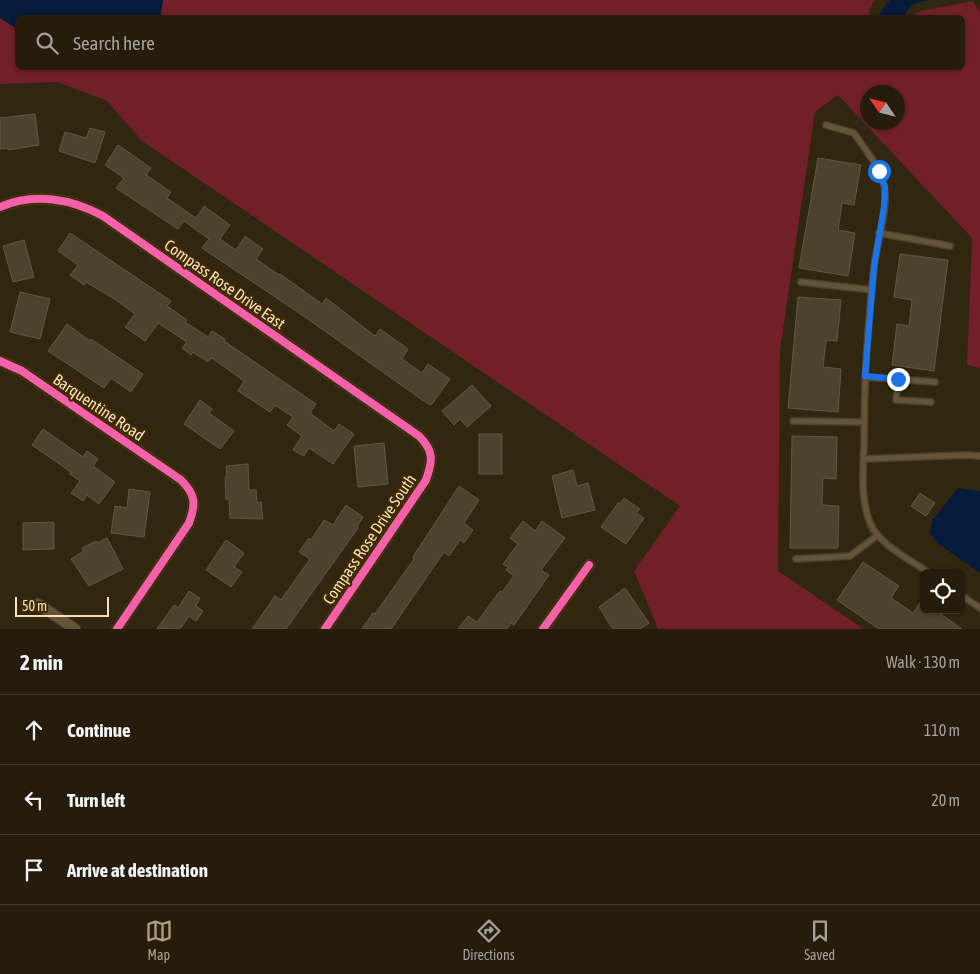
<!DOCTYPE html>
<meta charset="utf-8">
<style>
:root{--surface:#251c0b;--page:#2d2514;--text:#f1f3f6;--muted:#a3a19d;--line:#423a2c;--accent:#b29f7f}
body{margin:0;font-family:"Asap Condensed",sans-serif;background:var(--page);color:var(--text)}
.controls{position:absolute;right:15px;bottom:15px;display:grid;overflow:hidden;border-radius:8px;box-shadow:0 1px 4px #0004}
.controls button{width:45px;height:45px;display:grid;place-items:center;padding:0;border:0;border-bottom:1px solid var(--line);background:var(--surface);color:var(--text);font:25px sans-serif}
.compass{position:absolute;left:860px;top:85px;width:45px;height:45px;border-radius:50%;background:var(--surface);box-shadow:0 1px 4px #0004;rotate:305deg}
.scale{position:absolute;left:15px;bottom:12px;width:94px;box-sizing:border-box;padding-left:5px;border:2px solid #f7e0bc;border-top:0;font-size:14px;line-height:18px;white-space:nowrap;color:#f7e0bc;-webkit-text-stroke:4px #402a00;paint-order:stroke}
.stop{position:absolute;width:15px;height:15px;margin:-11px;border:4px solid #1a73e8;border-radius:50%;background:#fff}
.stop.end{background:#1a73e8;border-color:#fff;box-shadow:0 1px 5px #0008}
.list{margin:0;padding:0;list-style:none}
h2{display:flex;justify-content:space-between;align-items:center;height:65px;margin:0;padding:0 20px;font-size:21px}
h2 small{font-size:16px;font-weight:400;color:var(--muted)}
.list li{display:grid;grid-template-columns:32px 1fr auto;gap:15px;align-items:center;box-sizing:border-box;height:70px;padding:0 20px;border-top:1px solid var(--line)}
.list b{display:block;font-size:19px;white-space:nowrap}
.list em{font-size:16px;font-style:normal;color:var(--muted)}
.icon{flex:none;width:28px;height:28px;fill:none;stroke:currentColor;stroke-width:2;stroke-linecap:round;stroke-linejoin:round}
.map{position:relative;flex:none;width:980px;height:629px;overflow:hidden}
.search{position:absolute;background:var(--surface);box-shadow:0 1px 4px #0004;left:15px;right:15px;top:15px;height:55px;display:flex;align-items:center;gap:12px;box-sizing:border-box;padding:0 18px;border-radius:8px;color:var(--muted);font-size:19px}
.sheet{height:275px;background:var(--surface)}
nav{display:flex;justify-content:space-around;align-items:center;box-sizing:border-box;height:70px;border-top:1px solid var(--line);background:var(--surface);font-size:14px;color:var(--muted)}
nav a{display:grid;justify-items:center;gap:2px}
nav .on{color:var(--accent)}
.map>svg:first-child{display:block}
</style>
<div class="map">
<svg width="980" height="629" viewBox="0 0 980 629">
<rect width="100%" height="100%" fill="#31260f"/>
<g fill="#702026" fill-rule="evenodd">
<path d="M 163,0 L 875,0 L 869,9 L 871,18 L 160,17 Z"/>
<path d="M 973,1 L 980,12 L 980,368 L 967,365 L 972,238 L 838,95 L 815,112 L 780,350 L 778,571 L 864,629 L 658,629 L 634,571 L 680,506 L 142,141 L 107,101 L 58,82 L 0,84 L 0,18 L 17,29 L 18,68 L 962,68 L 962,18 L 914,17 L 916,12 ZM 868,92 L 898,92 L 898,122 L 868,122 Z"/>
</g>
<g fill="#061a39">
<path d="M 0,0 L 163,0 L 160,17 L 18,18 L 17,29 L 0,18 Z"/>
<path d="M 890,0 L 931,0 C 916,3 911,2 904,17 L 879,17 L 881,11 Z"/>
<path d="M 958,488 L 980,491 L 980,573 L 937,543 L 930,533 L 932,521 Z"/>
</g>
<g fill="#4b432e" stroke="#61593e">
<path d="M 35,114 L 39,145 L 8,150 L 8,148 L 0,149 L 0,118 Z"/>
<path d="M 90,128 L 105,132 L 95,163 L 59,151 L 65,132 L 86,138 Z"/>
<path d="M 118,145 L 151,168 L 146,175 L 171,192 L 167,198 L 196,218 L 204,206 L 230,225 L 220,239 L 236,250 L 245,236 L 263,249 L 256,259 L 279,275 L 280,274 L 322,304 L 326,298 L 375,336 L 380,329 L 408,349 L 402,359 L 422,373 L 428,364 L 450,379 L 432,404 L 428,404 L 305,317 L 202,248 L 209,239 L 184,221 L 178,229 L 116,188 L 124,178 L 105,165 Z"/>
<path d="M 818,158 L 861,165 L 854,205 L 842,203 L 838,230 L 855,233 L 848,276 L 799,268 Z"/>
<path d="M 70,233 L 171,301 L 167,306 L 187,320 L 185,322 L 208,337 L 212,331 L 225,339 L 224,341 L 316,404 L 310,413 L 334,431 L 339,424 L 354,434 L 333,464 L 309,448 L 304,456 L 293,450 L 302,436 L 287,425 L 293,417 L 275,405 L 270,412 L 238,391 L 244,381 L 212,358 L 208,362 L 193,352 L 191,355 L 182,348 L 187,342 L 158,323 L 145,341 L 125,327 L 135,314 L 113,298 L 86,282 L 84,285 L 70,275 L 78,265 L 58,251 Z"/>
<path d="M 24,240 L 34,277 L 13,282 L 3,246 Z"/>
<path d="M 900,254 L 948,260 L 934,371 L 892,365 L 897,324 L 909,326 L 912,300 L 894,297 Z"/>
<path d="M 20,292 L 50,299 L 40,339 L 10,332 Z"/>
<path d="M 798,297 L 841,300 L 837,341 L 826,340 L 823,367 L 841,369 L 838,412 L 788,408 Z"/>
<path d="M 67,324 L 90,341 L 91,339 L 143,374 L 131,392 L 111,378 L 104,388 L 48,351 Z"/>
<path d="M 472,385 L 491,406 L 467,427 L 460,419 L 454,425 L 442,411 Z"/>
<path d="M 200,400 L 212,409 L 209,413 L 234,431 L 220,449 L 184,424 Z"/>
<path d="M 43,429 L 83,457 L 87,451 L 98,459 L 93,466 L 115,482 L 99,504 L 87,495 L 83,501 L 71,493 L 80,481 L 70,474 L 71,472 L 32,445 Z"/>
<rect x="479" y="434" width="23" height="40"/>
<path d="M 792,436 L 837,437 L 836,479 L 823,478 L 822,505 L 839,506 L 838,548 L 790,548 Z"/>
<path d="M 384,443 L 388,484 L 358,487 L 354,446 Z"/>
<path d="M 248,464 L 249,490 L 256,490 L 257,503 L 261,502 L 263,519 L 230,518 L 229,499 L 226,499 L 225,477 L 227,476 L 226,466 Z"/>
<path d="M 573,470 L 577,486 L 588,483 L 595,510 L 562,518 L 552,476 Z"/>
<path d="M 459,486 L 479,500 L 464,523 L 473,530 L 464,543 L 460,540 L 449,556 L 444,552 L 391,629 L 362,629 L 373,613 L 375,614 L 414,559 L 413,557 Z"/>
<path d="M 129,489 L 150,492 L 144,537 L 111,533 L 115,506 L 127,508 Z"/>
<path d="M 920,493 L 935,503 L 926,516 L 911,506 Z"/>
<path d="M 624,498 L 640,509 L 636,513 L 644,518 L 626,544 L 601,527 L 618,503 L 621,503 Z"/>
<path d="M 346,505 L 363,517 L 357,527 L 358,528 L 286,629 L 252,629 L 275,596 L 281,600 L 310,559 L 299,552 L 309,538 L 311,540 L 324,520 L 333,525 Z"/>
<path d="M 523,521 L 535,531 L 542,521 L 565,538 L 541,570 L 549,575 L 514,625 L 511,623 L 507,629 L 458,629 L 468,616 L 477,622 L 500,591 L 502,592 L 514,576 L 506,570 L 508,567 L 503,564 L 518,544 L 510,538 Z"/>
<path d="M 54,522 L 54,549 L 23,550 L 23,523 Z"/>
<path d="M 107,538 L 123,569 L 89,586 L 71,559 L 84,551 L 82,548 L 96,541 L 97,543 Z"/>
<path d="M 226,540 L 244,553 L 234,567 L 242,572 L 231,587 L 206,570 Z"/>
<path d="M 863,562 L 899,586 L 891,598 L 913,613 L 924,597 L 924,610 L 935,610 L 962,629 L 879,629 L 837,600 Z"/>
<path d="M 625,588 L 649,623 L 640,629 L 613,629 L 599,607 Z"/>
<path d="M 189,591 L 200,598 L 196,606 L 203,611 L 196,621 L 189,616 L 180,629 L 157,629 L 174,605 L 178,608 Z"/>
</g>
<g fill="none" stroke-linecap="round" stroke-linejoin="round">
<defs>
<g id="service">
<path d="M 826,125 L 854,133 C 865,149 879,166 884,185 C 889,207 876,245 874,268 C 867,327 864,386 864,446 C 863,471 860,501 871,525 C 880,545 911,560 929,573"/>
<path d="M 879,233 L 950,246"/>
<path d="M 801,282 L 872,290"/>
<path d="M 865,377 L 935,382"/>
<path d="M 898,379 L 896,400 L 931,402"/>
<path d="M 793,421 L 864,422"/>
<path d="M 864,459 L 967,455 L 980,456"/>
<path d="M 796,559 L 850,556 L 878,535"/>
<path d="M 961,595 L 980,608"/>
</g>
<g id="minor">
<path d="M 0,207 C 34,192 72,199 103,216 L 419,436 C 434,451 433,460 426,480 L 325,629"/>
<path d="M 0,361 L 22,371 L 181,480 C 196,495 196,504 189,523 L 117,629"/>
<path d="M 38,604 L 75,629"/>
<path d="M 543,629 L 589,565"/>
</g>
</defs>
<use href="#service" stroke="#4d4230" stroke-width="8"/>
<use href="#minor" stroke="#4d4230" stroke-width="12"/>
<use href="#service" stroke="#645538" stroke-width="5"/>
<use href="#minor" stroke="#645538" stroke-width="10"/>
<defs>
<g id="cycleway">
<path d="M 0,207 C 34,192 72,199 103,216 L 419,436 C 434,451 433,460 426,480 L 325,629"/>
<path d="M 0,361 L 22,371 L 181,480 C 196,495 196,504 189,523 L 117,629"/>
<path d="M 543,629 L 589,565"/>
</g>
</defs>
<use href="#cycleway" stroke="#402a00" stroke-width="11"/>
<use href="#cycleway" stroke="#f560ab" stroke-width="8"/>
</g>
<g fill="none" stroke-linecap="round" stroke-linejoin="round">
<path stroke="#1a73e8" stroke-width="6" d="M 879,171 L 885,187 L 884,207 L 874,267 L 865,376 L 898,379"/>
</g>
<g text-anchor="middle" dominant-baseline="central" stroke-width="4.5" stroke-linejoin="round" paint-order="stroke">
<g font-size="16" fill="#f7e0bc" stroke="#402a00">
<text transform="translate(225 284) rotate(35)">Compass Rose Drive East</text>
<text transform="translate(99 407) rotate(34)">Barquentine Road</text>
<text transform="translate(369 539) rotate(-56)">Compass Rose Drive South</text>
</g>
</g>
</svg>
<div class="controls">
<button><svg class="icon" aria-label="locate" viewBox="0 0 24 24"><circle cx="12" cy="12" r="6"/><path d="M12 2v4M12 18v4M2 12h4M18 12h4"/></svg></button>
</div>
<svg class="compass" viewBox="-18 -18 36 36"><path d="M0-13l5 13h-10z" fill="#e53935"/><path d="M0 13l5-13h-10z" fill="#a3a19d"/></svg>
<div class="scale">50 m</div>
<div class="stop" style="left:879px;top:171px"></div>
<div class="stop end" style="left:898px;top:379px"></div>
<div class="search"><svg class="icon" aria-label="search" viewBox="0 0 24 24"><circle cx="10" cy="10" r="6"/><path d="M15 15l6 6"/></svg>Search here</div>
</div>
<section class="sheet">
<h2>2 min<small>Walk · 130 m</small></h2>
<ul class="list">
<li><svg class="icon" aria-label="ahead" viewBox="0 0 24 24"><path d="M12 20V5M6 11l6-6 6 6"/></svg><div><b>Continue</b></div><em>110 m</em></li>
<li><svg class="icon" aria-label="left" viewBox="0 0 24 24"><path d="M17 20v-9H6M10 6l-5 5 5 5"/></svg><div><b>Turn left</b></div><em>20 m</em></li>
<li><svg class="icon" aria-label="arrive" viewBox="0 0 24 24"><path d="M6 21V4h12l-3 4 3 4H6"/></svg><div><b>Arrive at destination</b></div></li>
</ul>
</section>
<nav>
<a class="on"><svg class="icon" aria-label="map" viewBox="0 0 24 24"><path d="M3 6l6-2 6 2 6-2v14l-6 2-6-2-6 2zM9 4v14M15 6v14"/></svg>Map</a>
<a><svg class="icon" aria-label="directions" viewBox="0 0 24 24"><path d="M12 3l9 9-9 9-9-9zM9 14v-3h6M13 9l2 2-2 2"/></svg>Directions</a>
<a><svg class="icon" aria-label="saved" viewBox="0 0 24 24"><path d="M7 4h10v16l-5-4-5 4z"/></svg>Saved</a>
</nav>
